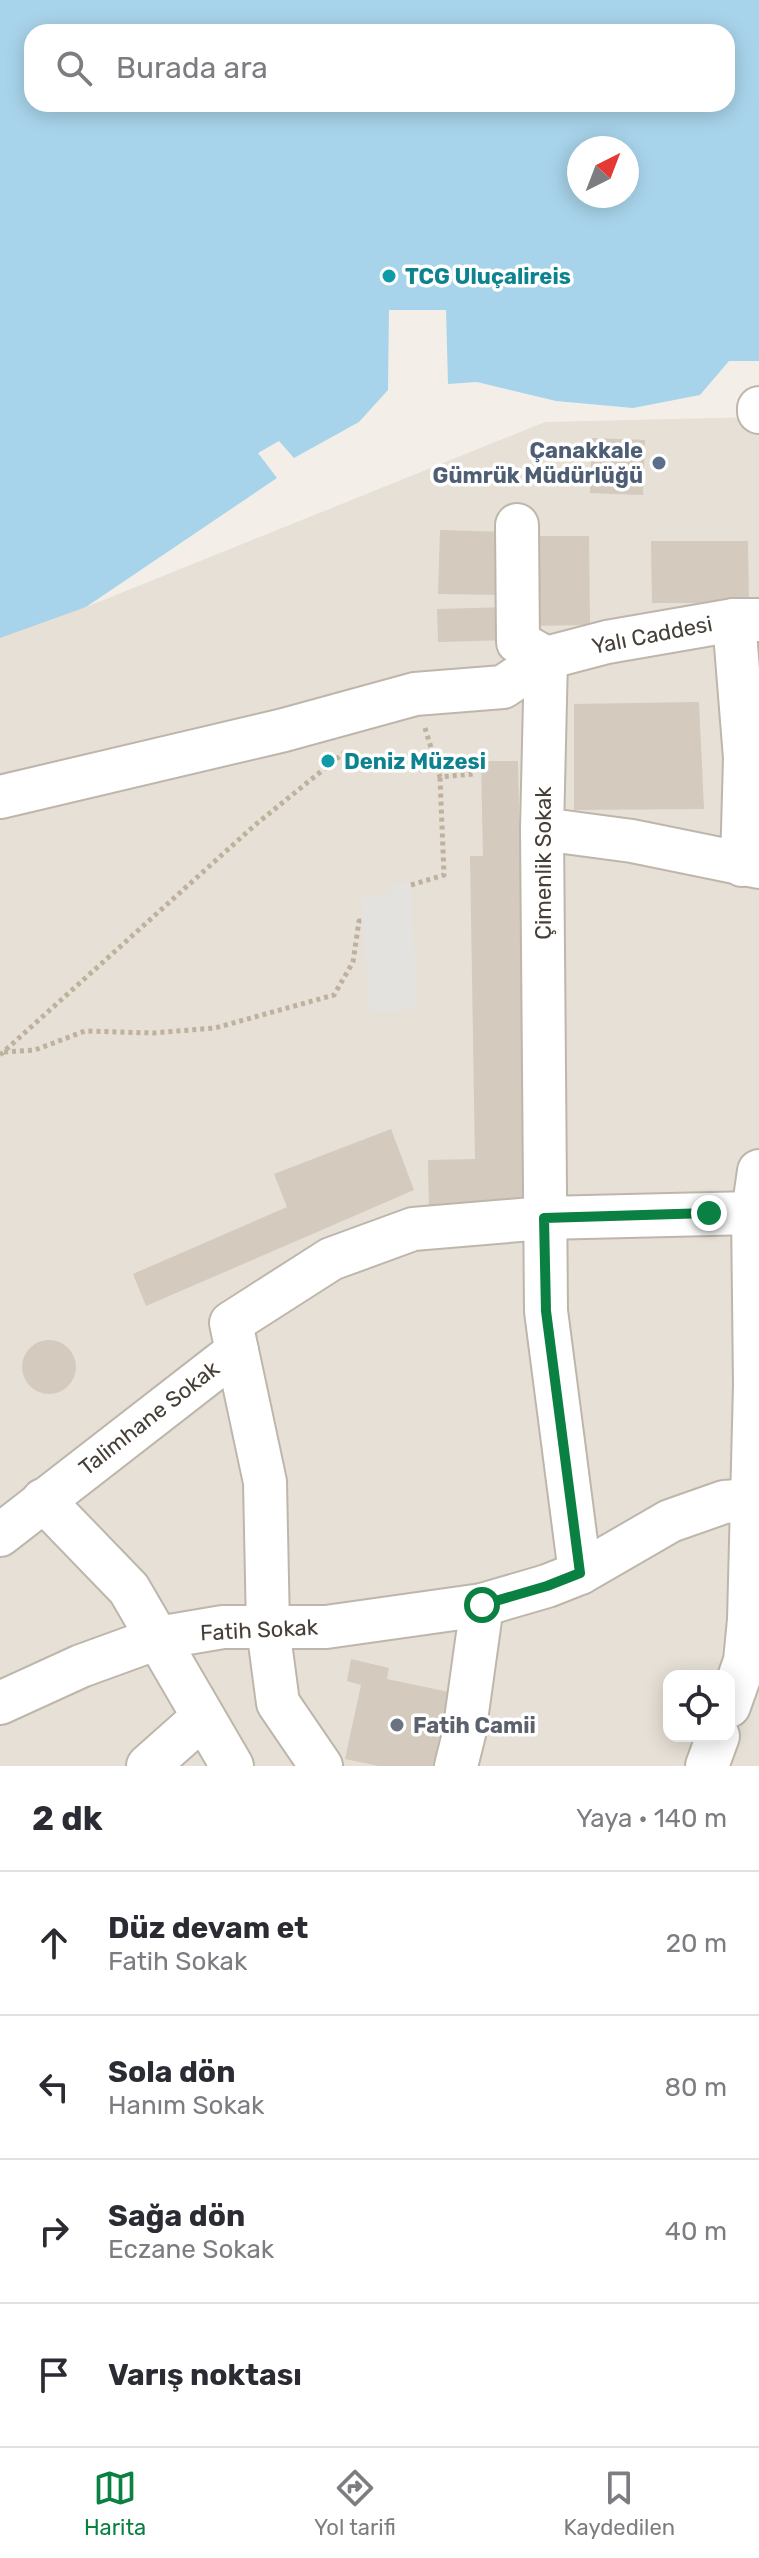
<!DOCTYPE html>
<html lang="tr">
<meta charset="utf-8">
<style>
:root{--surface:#fff;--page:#f7f7f7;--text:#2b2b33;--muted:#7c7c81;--line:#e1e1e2;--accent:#0b8043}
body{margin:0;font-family:Rubik,sans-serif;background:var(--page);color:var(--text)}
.controls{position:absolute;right:24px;bottom:24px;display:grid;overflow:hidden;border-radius:16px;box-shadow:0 4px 20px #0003}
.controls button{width:72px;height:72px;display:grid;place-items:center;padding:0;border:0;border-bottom:2px solid var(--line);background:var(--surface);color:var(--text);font:40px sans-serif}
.compass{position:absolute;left:567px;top:136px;width:72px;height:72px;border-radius:50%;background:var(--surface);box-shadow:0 4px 20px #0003;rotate:42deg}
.stop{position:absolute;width:24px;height:24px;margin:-18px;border:6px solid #0b8043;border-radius:50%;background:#fff}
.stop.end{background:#0b8043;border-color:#fff;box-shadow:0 2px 8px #0008}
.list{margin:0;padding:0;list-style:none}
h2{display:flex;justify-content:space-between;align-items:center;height:104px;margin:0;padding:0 32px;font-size:34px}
h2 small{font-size:26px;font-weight:400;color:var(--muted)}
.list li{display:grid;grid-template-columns:52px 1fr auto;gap:24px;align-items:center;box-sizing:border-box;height:144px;padding:0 32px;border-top:2px solid var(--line)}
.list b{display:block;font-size:30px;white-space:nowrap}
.list p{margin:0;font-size:26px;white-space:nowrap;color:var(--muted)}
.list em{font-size:26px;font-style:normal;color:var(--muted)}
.icon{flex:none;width:44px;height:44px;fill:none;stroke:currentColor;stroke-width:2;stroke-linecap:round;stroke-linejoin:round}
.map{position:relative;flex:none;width:759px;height:1766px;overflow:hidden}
.search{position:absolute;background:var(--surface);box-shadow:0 4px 20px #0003;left:24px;right:24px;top:24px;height:88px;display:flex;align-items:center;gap:20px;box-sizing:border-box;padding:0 28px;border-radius:24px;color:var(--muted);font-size:30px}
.sheet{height:680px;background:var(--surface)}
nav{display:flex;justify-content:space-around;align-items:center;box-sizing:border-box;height:112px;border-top:2px solid var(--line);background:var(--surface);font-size:22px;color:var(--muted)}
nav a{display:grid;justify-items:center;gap:4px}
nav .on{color:var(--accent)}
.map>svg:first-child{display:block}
</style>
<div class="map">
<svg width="759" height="1766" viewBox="0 0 759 1766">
<rect width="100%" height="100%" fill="#f3efe8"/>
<path fill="#e6e0d6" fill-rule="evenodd" d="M 759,417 L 759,1766 L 0,1766 L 0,633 L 86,607 L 545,422 ZM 669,1676 L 729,1676 L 729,1736 L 669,1736 Z"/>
<path fill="#e4e2df" d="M 410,882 L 418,1009 L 370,1013 L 361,897 L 379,898 L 391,890 L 392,884 Z"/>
<path fill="#a8d4eb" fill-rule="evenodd" d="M 0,0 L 759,0 L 759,361 L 729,361 L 700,395 L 633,408 L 556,401 L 477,382 L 448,384 L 446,310 L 389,310 L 388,390 L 359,422 L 294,458 L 279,441 L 258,453 L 277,478 L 86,607 L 0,638 ZM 32,32 L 727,32 L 727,104 L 32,104 ZM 579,148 L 627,148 L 627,196 L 579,196 Z"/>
<g fill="#d4cabe">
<path d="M 592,438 L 645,440 L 643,495 L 590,493 Z"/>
<path d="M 440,530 L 506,532 L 506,595 L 438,594 Z"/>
<path d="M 524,536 L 589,536 L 590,625 L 526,626 Z"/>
<path d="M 651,541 L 748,541 L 749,603 L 652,603 Z"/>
<path d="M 509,607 L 509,640 L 438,642 L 437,609 Z"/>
<path d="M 699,702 L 704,809 L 574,810 L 574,704 Z"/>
<path d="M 481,761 L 518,761 L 527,1209 L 429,1210 L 428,1160 L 475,1159 L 470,856 L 483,856 Z"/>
<path d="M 391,1129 L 414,1190 L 146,1306 L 133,1274 L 287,1207 L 274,1174 Z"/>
<circle cx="49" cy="1367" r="27"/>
<path d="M 351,1659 L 389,1668 L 387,1679 L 449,1692 L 433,1766 L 379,1766 L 345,1759 L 361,1685 L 347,1681 Z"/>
</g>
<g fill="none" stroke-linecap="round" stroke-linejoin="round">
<defs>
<g id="minor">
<path d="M 759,408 L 759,412"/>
<path d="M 517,525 L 518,642 L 546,658"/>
<path d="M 734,620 L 745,758 L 742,865"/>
<path d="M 546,658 L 542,829 L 546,1311 L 580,1573"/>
<path d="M 0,797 L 284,730 L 415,694 L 503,687 L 546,658 L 607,642 L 734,620 L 759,620"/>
<path d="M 542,829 L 632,841 L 759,867"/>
<path d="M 237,1351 L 265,1482 L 268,1628 L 278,1703 L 321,1766"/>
<path d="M 43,1500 L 129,1589 L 232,1766"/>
<path d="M 0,1535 L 237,1351 L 231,1323 L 331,1259 L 413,1229 L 544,1218 L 753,1213"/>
<path d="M 0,1703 L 81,1666 L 158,1638 L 223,1627 L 326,1627 L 482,1605 L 547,1586 L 580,1573 L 670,1521 L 724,1502 L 752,1500"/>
<path d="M 729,1706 L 745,1661 L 749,1620 L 755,1385 L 753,1213 L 759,1171"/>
<path d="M 148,1766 L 202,1718"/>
<path d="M 456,1766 L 464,1734 L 482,1605"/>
<path d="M 707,1766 L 718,1736"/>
</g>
</defs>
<use href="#minor" stroke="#beb6ab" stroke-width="46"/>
<g stroke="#beb19d" stroke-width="5" stroke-dasharray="4 4" stroke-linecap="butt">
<path d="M 425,728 L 440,777 L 473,774"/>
<path d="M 411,885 L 444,875 L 440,777"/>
<path d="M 4,1052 L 35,1050 L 85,1031 L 153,1033 L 215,1028 L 334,995 L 353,962 L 359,921 L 362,921"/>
<path d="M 0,1055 L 255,825 L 345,752"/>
</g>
<use href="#minor" stroke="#fff" stroke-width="42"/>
</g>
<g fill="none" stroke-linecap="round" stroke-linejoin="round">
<path stroke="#0b8043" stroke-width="10" d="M 482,1605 L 547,1586 L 580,1573 L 546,1311 L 544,1218 L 709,1213"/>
</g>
<g fill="#0f9aa8" stroke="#fff" stroke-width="3">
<circle cx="389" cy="276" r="8"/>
<circle cx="328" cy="761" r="8"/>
</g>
<circle fill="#5c6f8a" stroke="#fff" stroke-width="3" cx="659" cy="463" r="8"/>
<circle fill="#6b7280" stroke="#fff" stroke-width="3" cx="397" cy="1725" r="8"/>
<g text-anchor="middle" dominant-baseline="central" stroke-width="7" stroke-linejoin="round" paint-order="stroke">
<g font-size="22" font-weight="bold" fill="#0d838f" stroke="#fff" text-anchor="start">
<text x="405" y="276">TCG Uluçalireis</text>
<text x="344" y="761">Deniz Müzesi</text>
</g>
<g font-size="22" font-weight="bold" fill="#4e5e75" stroke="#fff" text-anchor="end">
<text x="643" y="450">Çanakkale<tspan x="643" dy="25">Gümrük Müdürlüğü</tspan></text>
</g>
<g font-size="22" fill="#463f37" stroke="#fff">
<text transform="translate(652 635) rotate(-11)">Yalı Caddesi</text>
<text transform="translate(543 863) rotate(-90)">Çimenlik Sokak</text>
<text transform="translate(149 1418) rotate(-38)">Talimhane Sokak</text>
<text transform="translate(259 1630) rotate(-3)">Fatih Sokak</text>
</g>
<g font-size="22" font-weight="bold" fill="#5b616d" stroke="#fff" text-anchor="start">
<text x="413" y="1725">Fatih Camii</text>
</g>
</g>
</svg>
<div class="controls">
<button><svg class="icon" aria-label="locate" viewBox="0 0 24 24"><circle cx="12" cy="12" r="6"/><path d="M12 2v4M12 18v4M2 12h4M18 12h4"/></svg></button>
</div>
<svg class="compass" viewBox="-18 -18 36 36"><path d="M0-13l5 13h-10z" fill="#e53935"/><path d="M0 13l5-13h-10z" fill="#7c7c81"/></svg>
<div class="stop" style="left:482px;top:1605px"></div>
<div class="stop end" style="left:709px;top:1213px"></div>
<div class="search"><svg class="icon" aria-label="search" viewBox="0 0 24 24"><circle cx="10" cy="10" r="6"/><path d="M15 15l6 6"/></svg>Burada ara</div>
</div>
<section class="sheet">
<h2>2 dk<small>Yaya · 140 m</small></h2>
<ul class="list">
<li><svg class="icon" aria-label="ahead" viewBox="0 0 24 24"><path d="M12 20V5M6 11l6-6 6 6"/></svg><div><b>Düz devam et</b><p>Fatih Sokak</p></div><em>20 m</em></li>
<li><svg class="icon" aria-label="left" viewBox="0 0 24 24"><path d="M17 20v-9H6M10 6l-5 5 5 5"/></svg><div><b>Sola dön</b><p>Hanım Sokak</p></div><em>80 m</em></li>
<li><svg class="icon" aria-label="right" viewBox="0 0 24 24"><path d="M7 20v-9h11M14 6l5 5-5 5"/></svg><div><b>Sağa dön</b><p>Eczane Sokak</p></div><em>40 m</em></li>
<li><svg class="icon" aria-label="arrive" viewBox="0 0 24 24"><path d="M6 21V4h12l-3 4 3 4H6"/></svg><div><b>Varış noktası</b></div></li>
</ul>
</section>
<nav>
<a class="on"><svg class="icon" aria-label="map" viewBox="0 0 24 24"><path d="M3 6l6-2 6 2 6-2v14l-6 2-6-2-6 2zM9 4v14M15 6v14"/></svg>Harita</a>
<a><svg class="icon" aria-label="directions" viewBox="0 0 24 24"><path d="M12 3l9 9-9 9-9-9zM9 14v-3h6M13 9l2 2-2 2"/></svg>Yol tarifi</a>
<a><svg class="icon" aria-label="saved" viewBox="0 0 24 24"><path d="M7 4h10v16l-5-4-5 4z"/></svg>Kaydedilen</a>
</nav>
